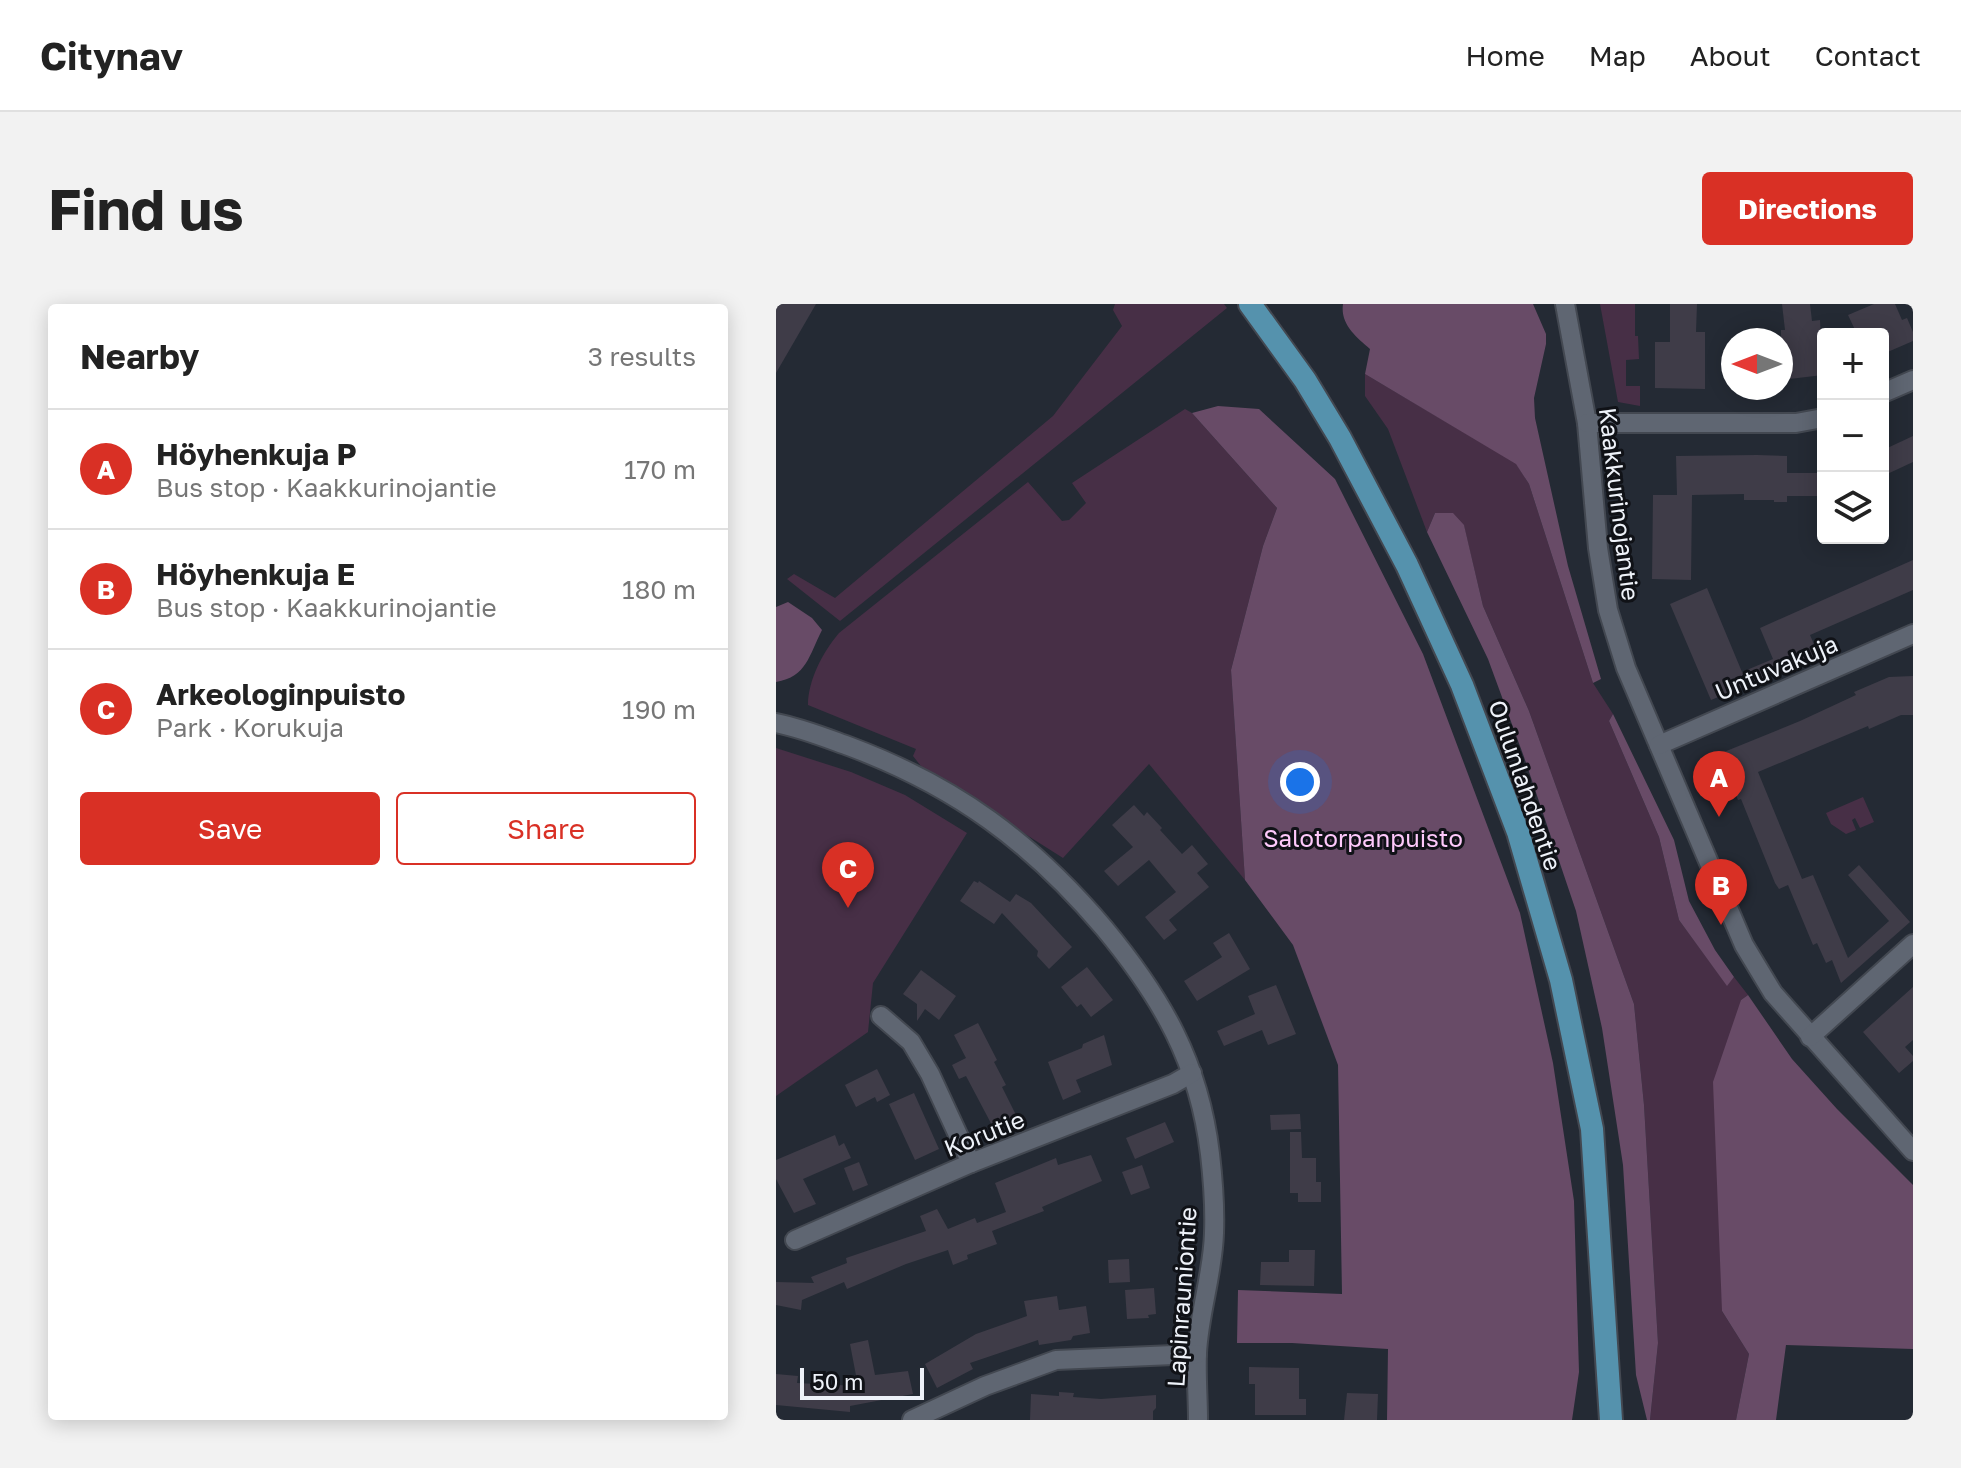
<!DOCTYPE html>
<meta charset="utf-8">
<style>
:root{--surface:#fff;--page:#f2f2f2;--text:#222;--muted:#767676;--line:#e0e0e0;--accent:#d93025}
body{margin:0;font-family:"Golos Text",sans-serif;background:var(--page);color:var(--text)}
.controls{position:absolute;right:24px;top:24px;display:grid;overflow:hidden;border-radius:8px;box-shadow:0 4px 20px #0003}
.controls button{width:72px;height:72px;display:grid;place-items:center;padding:0;border:0;border-bottom:2px solid var(--line);background:var(--surface);color:var(--text);font:40px sans-serif}
.compass{position:absolute;left:945px;top:24px;width:72px;height:72px;border-radius:50%;background:var(--surface);box-shadow:0 4px 20px #0003;rotate:270deg}
.scale{position:absolute;left:24px;bottom:20px;width:124px;box-sizing:border-box;padding-left:8px;border:4px solid #eef2f9;border-top:0;font-size:22px;line-height:28px;white-space:nowrap;color:#eef2f9;-webkit-text-stroke:6px #101217;paint-order:stroke}
.you{position:absolute;left:524px;top:478px;width:28px;height:28px;margin:-20px;border:6px solid #fff;border-radius:50%;background:#1a73e8;box-shadow:0 0 0 12px #1a73e833}
.badge{display:grid;place-items:center;width:52px;height:52px;border-radius:50%;background:var(--accent);color:#fff;font-size:26px;font-weight:700}
.pin{position:absolute;translate:-50% -66px;filter:drop-shadow(0 2px 4px #0008)}
.pin::after{content:'';position:absolute;top:42px;width:28px;height:24px;background:inherit;clip-path:polygon(0 0,100% 0,50% 100%)}
.list{margin:0;padding:0;list-style:none}
h2{display:flex;justify-content:space-between;align-items:center;height:104px;margin:0;padding:0 32px;font-size:34px}
h2 small{font-size:26px;font-weight:400;color:var(--muted)}
.list li{display:grid;grid-template-columns:52px 1fr auto;gap:24px;align-items:center;box-sizing:border-box;height:120px;padding:0 32px;border-top:2px solid var(--line)}
.list b{display:block;font-size:30px;white-space:nowrap}
.list p{margin:0;font-size:26px;white-space:nowrap;color:var(--muted)}
.list em{font-size:26px;font-style:normal;color:var(--muted)}
.actions{display:flex;gap:16px;padding:24px 32px}
.actions a{flex:1;padding:18px 0;border:2px solid var(--accent);border-radius:8px;text-align:center;font-size:28px;color:var(--accent)}
.actions .main{background:var(--accent);color:#fff}
.icon{flex:none;width:44px;height:44px;fill:none;stroke:currentColor;stroke-width:2;stroke-linecap:round;stroke-linejoin:round}
.map{position:relative;flex:none;width:1137px;height:1116px;overflow:hidden;border-radius:8px}
header{display:flex;align-items:center;gap:48px;box-sizing:border-box;height:112px;padding:0 40px;background:var(--surface);border-bottom:2px solid var(--line)}
header strong{font-size:38px}
nav{display:flex;gap:44px;margin-inline-start:auto;font-size:28px}
.intro{display:flex;align-items:center;justify-content:space-between;box-sizing:border-box;height:192px;padding:0 48px}
h1{margin:0;font-size:56px}
.button{padding:20px 36px;border-radius:8px;background:var(--accent);color:#fff;font-size:28px;font-weight:700}
main{display:flex;gap:48px;padding:0 48px}
aside{flex:1;background:var(--surface);border-radius:8px;box-shadow:0 4px 20px #0003}
.map>svg:first-child{display:block}
</style>
<header>
<strong>Citynav</strong>
<nav><a>Home</a><a>Map</a><a>About</a><a>Contact</a></nav>
</header>
<div class="intro"><h1>Find us</h1><a class="button">Directions</a></div>
<main>
<aside>
<h2>Nearby<small>3 results</small></h2>
<ul class="list">
<li><span class="badge">A</span><div><b>Höyhenkuja P</b><p>Bus stop · Kaakkurinojantie</p></div><em>170 m</em></li>
<li><span class="badge">B</span><div><b>Höyhenkuja E</b><p>Bus stop · Kaakkurinojantie</p></div><em>180 m</em></li>
<li><span class="badge">C</span><div><b>Arkeologinpuisto</b><p>Park · Korukuja</p></div><em>190 m</em></li>
</ul>
<div class="actions"><a class="main">Save</a><a>Share</a></div>
</aside>
<div class="map">
<svg width="1137" height="1116" viewBox="0 0 1137 1116">
<rect width="100%" height="100%" fill="#242a34"/>
<g fill="#472f46">
<path d="M 339,0 L 448,0 L 451,4 L 64,317 L 11,275 L 18,270 L 59,294 L 277,112 L 346,22 L 337,6 Z"/>
<path d="M 824,0 L 859,0 L 859,32 L 862,32 L 863,55 L 850,56 L 850,82 L 864,82 L 864,102 L 842,98 Z"/>
<path d="M 589,70 L 740,159 L 753,180 L 817,379 L 837,410 L 833,417 L 883,533 L 903,616 L 951,681 L 958,673 L 972,691 L 965,696 L 946,1007 L 973,1050 L 960,1116 L 874,1116 L 882,1039 L 868,801 L 858,700 L 753,407 L 707,302 L 688,222 L 659,209 L 651,228 L 612,125 L 589,92 Z"/>
<path d="M 409,105 L 416,109 L 501,204 L 487,242 L 455,366 L 469,576 L 373,460 L 287,554 L 148,466 L 137,452 L 140,445 L 32,401 C 32,376 47,348 63,329 L 252,178 L 286,217 L 293,216 L 310,199 L 296,179 Z"/>
<path d="M 0,444 L 75,468 L 129,491 L 191,529 L 97,679 L 92,728 L 0,792 Z"/>
<path d="M 1087,493 L 1098,518 L 1084,524 L 1079,514 L 1076,516 L 1080,526 L 1070,530 L 1055,520 L 1050,509 Z"/>
</g>
<g fill="#684b67">
<path d="M 567,0 L 757,0 L 770,30 L 770,40 L 758,94 L 759,114 L 792,262 L 825,375 L 817,379 L 753,180 L 740,160 L 589,70 L 594,45 C 580,33 564,20 567,0 Z"/>
<path d="M 442,102 L 483,105 L 559,175 L 647,350 L 744,609 L 777,759 L 798,897 L 803,1068 L 796,1116 L 611,1116 L 612,1045 L 516,1039 L 461,1039 L 462,986 L 566,990 L 562,761 L 517,641 L 469,576 L 455,366 L 487,242 L 501,204 L 416,109 Z"/>
<path d="M 659,209 L 677,209 L 688,221 L 707,302 L 753,407 L 858,700 L 868,801 L 882,1039 L 874,1116 L 871,1116 L 860,1071 L 847,861 L 826,724 L 800,607 L 748,453 L 712,355 L 651,228 Z"/>
<path d="M 12,298 L 36,314 L 46,326 C 33,351 31,373 0,378 L 0,303 Z"/>
<path d="M 837,410 L 898,536 L 913,597 L 939,646 L 958,673 L 951,682 L 903,616 L 883,533 L 833,417 Z"/>
<path d="M 972,691 L 1016,755 L 1061,805 L 1137,881 L 1137,1045 L 1010,1041 L 1000,1116 L 960,1116 L 973,1050 L 946,1007 L 937,778 L 965,696 Z"/>
</g>
<g fill="#3f3c48">
<path d="M 0,0 L 40,0 L 0,69 Z"/>
<path d="M 894,0 L 921,0 L 920,28 L 929,28 L 929,85 L 879,84 L 879,38 L 894,38 Z"/>
<path d="M 1006,0 L 1034,0 L 1036,17 L 1044,16 L 1047,71 L 1005,76 L 1005,26 L 1009,26 Z"/>
<path d="M 1098,0 L 1119,0 L 1126,16 L 1131,14 L 1137,28 L 1137,37 L 1107,50 L 1107,30 L 1081,30 L 1072,11 Z"/>
<path d="M 1137,132 L 1137,158 L 1107,172 L 1107,146 Z"/>
<path d="M 981,151 L 1011,152 L 1011,169 L 1047,169 L 1047,192 L 1011,192 L 1011,198 L 998,198 L 998,196 L 968,196 L 968,190 L 916,191 L 915,276 L 876,275 L 877,191 L 901,191 L 900,152 Z"/>
<path d="M 1137,256 L 1137,286 L 1034,331 L 1043,352 L 935,396 L 894,300 L 931,284 L 966,368 L 997,355 L 984,324 Z"/>
<path d="M 1137,372 L 1137,411 L 1125,411 L 1093,425 L 1092,422 L 982,468 L 1026,575 L 1037,571 L 1072,654 L 1113,617 L 1072,571 L 1083,561 L 1134,618 L 1065,679 L 1056,656 L 1050,659 L 1041,639 L 1037,641 L 1012,581 L 1003,585 L 999,579 L 965,495 L 962,496 L 943,450 L 1024,417 L 1080,391 L 1078,388 L 1113,373 Z"/>
<path d="M 358,501 L 368,512 L 371,508 L 386,524 L 384,526 L 406,550 L 416,541 L 432,560 L 421,569 L 433,583 L 393,616 L 401,626 L 388,636 L 369,613 L 400,588 L 373,556 L 342,582 L 328,567 L 357,543 L 336,521 Z"/>
<path d="M 198,577 L 202,579 L 203,577 L 234,598 L 240,590 L 255,599 L 296,643 L 273,665 L 261,652 L 262,647 L 226,609 L 218,620 L 184,597 Z"/>
<path d="M 453,629 L 474,665 L 421,697 L 408,677 L 446,653 L 437,639 Z"/>
<path d="M 311,663 L 337,696 L 315,713 L 305,700 L 301,703 L 285,683 Z"/>
<path d="M 145,666 L 180,692 L 163,716 L 149,705 L 141,717 L 141,700 L 127,690 Z"/>
<path d="M 500,681 L 520,730 L 492,741 L 486,726 L 448,742 L 441,727 L 479,710 L 472,692 Z"/>
<path d="M 1137,683 L 1137,736 L 1129,743 L 1137,752 L 1137,757 L 1123,769 L 1087,728 Z"/>
<path d="M 202,719 L 221,756 L 218,758 L 230,781 L 226,783 L 241,813 L 218,825 L 190,772 L 183,775 L 176,761 L 190,754 L 178,731 Z"/>
<path d="M 328,731 L 336,761 L 300,776 L 305,788 L 287,796 L 272,758 L 306,744 L 307,740 Z"/>
<path d="M 101,765 L 114,791 L 101,798 L 99,793 L 80,803 L 69,781 Z"/>
<path d="M 138,789 L 163,845 L 139,856 L 113,800 Z"/>
<path d="M 524,810 L 525,825 L 495,826 L 494,811 Z"/>
<path d="M 389,818 L 398,838 L 359,855 L 350,834 Z"/>
<path d="M 514,828 L 525,828 L 526,854 L 540,854 L 540,878 L 545,878 L 545,898 L 522,898 L 522,889 L 514,889 Z"/>
<path d="M 59,831 L 63,842 L 68,839 L 75,854 L 27,875 L 40,900 L 18,909 L 0,875 L 0,856 Z"/>
<path d="M 315,851 L 326,877 L 266,903 L 268,907 L 216,927 L 221,940 L 191,951 L 192,955 L 177,961 L 172,946 L 130,960 L 71,985 L 68,978 L 26,996 L 25,1006 L 0,1001 L 0,978 L 38,979 L 35,973 L 71,959 L 70,954 L 150,927 L 144,912 L 161,905 L 172,925 L 199,914 L 201,919 L 230,908 L 219,879 L 280,854 L 282,861 Z"/>
<path d="M 83,858 L 92,881 L 77,887 L 68,864 Z"/>
<path d="M 366,861 L 374,884 L 355,891 L 346,868 Z"/>
<path d="M 513,946 L 539,946 L 538,982 L 484,981 L 485,958 L 513,958 Z"/>
<path d="M 353,955 L 354,978 L 333,979 L 332,956 Z"/>
<path d="M 378,984 L 380,1010 L 372,1011 L 373,1014 L 351,1015 L 349,986 Z"/>
<path d="M 281,992 L 283,1006 L 310,1002 L 314,1029 L 297,1032 L 295,1036 L 263,1041 L 262,1036 L 194,1059 L 197,1065 L 161,1084 L 149,1060 L 200,1030 L 251,1012 L 248,997 Z"/>
<path d="M 92,1036 L 99,1071 L 132,1067 L 137,1090 L 74,1102 L 74,1108 L 0,1101 L 0,1070 L 22,1072 L 21,1079 L 82,1082 L 74,1040 Z"/>
<path d="M 473,1063 L 523,1064 L 523,1095 L 530,1095 L 530,1111 L 479,1111 L 479,1080 L 473,1080 Z"/>
<path d="M 283,1088 L 298,1089 L 297,1093 L 325,1095 L 380,1091 L 380,1104 L 377,1107 L 377,1116 L 254,1116 L 255,1090 L 283,1092 Z"/>
<path d="M 571,1089 L 602,1090 L 601,1116 L 568,1116 Z"/>
</g>
<g fill="none" stroke-linecap="round" stroke-linejoin="round">
<defs>
<g id="minor">
<path d="M 789,0 L 811,119 L 822,244 L 832,306 L 850,364 L 968,641 L 997,689 L 1137,847"/>
<path d="M 1107,89 L 1137,76"/>
<path d="M 811,119 L 1020,119 L 1047,114"/>
<path d="M 0,419 C 26,424 50,434 75,443 C 181,483 255,538 328,624 C 386,694 423,758 434,850 C 437,876 439,904 438,929 C 437,969 423,1009 421,1049 C 420,1071 422,1094 422,1116"/>
<path d="M 883,441 L 1137,330"/>
<path d="M 105,712 L 135,738 L 154,770 L 195,859"/>
<path d="M 1034,733 L 1137,640"/>
<path d="M 19,936 L 195,859 L 397,780 L 416,769"/>
<path d="M 136,1116 L 209,1082 L 280,1056 L 421,1050"/>
</g>
<path id="major" d="M 474,0 L 529,76 L 564,134 L 631,261 L 686,381 L 742,528 L 785,676 L 816,825 L 835,1116"/>
</defs>
<use href="#minor" stroke="#434851" stroke-width="22"/>
<use href="#major" stroke="#434851" stroke-width="26"/>
<use href="#minor" stroke="#5f6672" stroke-width="18"/>
<use href="#major" stroke="#5592ad" stroke-width="22"/>
</g>
<g text-anchor="middle" dominant-baseline="central" stroke-width="6" stroke-linejoin="round" paint-order="stroke">
<g font-size="24" fill="#eef2f9" stroke="#101217">
<text transform="translate(844 200) rotate(83)">Kaakkurinojantie</text>
<text transform="translate(1000 363) rotate(-23)">Untuvakuja</text>
<text transform="translate(750 481) rotate(71)">Oulunlahdentie</text>
<text transform="translate(208 829) rotate(-22)">Korutie</text>
<text transform="translate(405 993) rotate(-86)">Lapinrauniontie</text>
</g>
<g font-size="24" fill="#fec9fb" stroke="#101217">
<text x="587" y="533">Salotorpanpuisto</text>
</g>
</g>
</svg>
<div class="controls">
<button>+</button>
<button>−</button>
<button><svg class="icon" aria-label="layers" viewBox="0 0 24 24"><path d="M12 4l9 5-9 5-9-5zM3 14l9 5 9-5"/></svg></button>
</div>
<svg class="compass" viewBox="-18 -18 36 36"><path d="M0-13l5 13h-10z" fill="#e53935"/><path d="M0 13l5-13h-10z" fill="#767676"/></svg>
<div class="scale">50 m</div>
<div class="you"></div>
<div class="pin badge" style="left:943px;top:513px">A</div>
<div class="pin badge" style="left:945px;top:621px">B</div>
<div class="pin badge" style="left:72px;top:604px">C</div>
</div>
</main>
